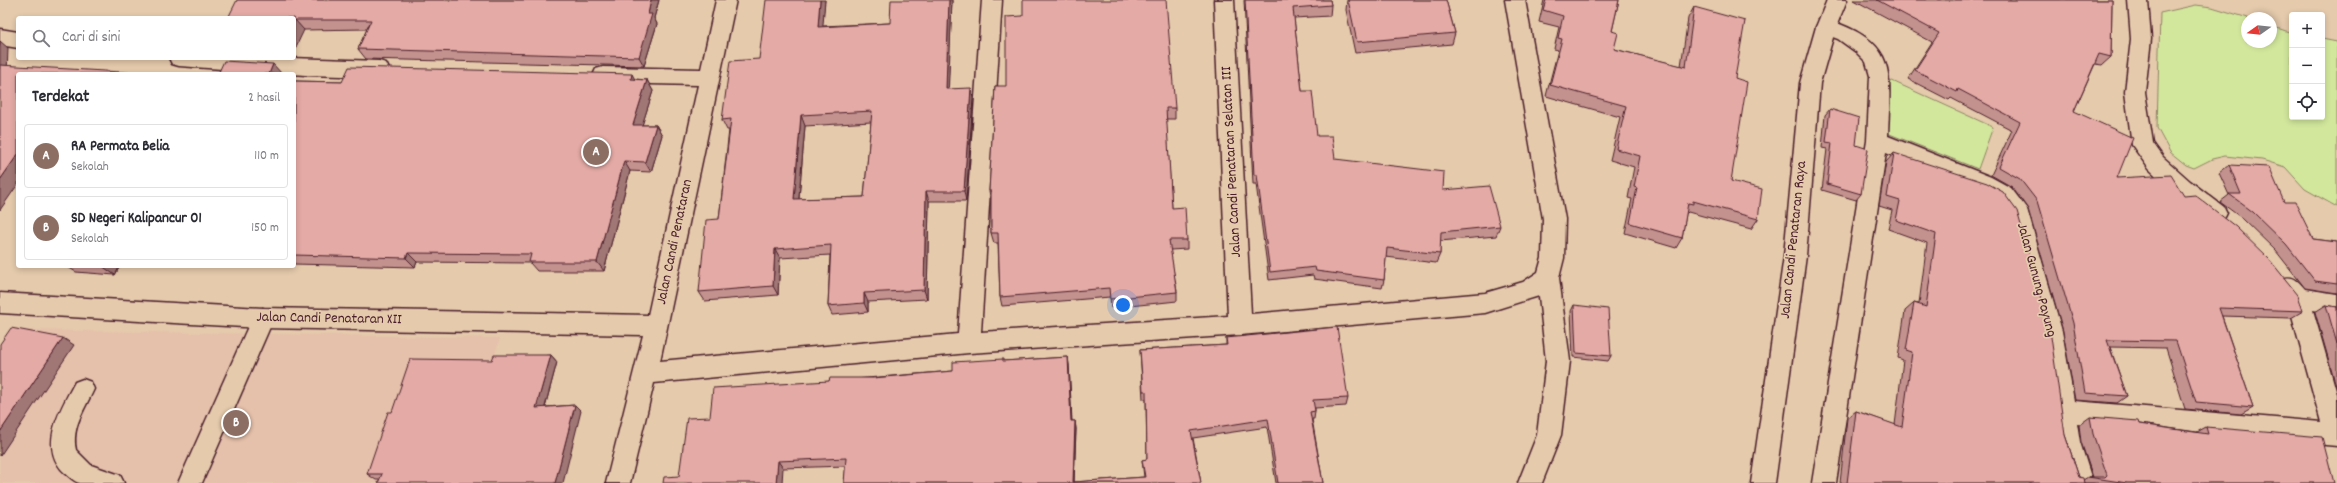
<!DOCTYPE html>
<html lang="id">
<meta charset="utf-8">
<style>
:root{--surface:#fff;--page:#f2f2f3;--text:#2b2b33;--muted:#7c7c81;--line:#e1e1e2;--accent:#7c3aed}
body{margin:0;font-family:Dekko,sans-serif;background:var(--page);color:var(--text)}
.controls{position:absolute;right:12px;top:12px;display:grid;overflow:hidden;border-radius:4px;box-shadow:0 2px 6px #0003}
.controls button{width:36px;height:36px;display:grid;place-items:center;padding:0;border:0;border-bottom:1px solid var(--line);background:var(--surface);color:var(--text);font:20px sans-serif}
.compass{position:absolute;left:2241px;top:12px;width:36px;height:36px;border-radius:50%;background:var(--surface);box-shadow:0 2px 6px #0003;rotate:255deg}
.you{position:absolute;left:1123px;top:305px;width:14px;height:14px;margin:-10px;border:3px solid #fff;border-radius:50%;background:#1a73e8;box-shadow:0 0 0 6px #1a73e833}
.badge{display:grid;place-items:center;width:26px;height:26px;border-radius:50%;background:var(--accent);color:#fff;font-size:13px;font-weight:700}
.pin{position:absolute;translate:-50% -50%;border:2px solid #fff;box-shadow:0 1px 4px #0006}
.list{margin:0;padding:0;list-style:none}
h2{display:flex;justify-content:space-between;align-items:center;height:52px;margin:0;padding:0 16px;font-size:17px}
h2 small{font-size:13px;font-weight:400;color:var(--muted)}
.list li{display:grid;grid-template-columns:26px 1fr auto;gap:12px;align-items:center;box-sizing:border-box;height:64px;margin:0 8px 8px;padding:0 8px;border:1px solid var(--line);border-radius:4px}
.list b{display:block;font-size:15px;white-space:nowrap}
.list p{margin:0;font-size:13px;white-space:nowrap;color:var(--muted)}
.list em{font-size:13px;font-style:normal;color:var(--muted)}
.icon{flex:none;width:22px;height:22px;fill:none;stroke:currentColor;stroke-width:2;stroke-linecap:round;stroke-linejoin:round}
.map{position:relative;flex:none;width:2337px;height:483px;overflow:hidden}
.search{position:absolute;background:var(--surface);box-shadow:0 2px 6px #0003;left:16px;top:16px;width:280px;height:44px;display:flex;align-items:center;gap:10px;box-sizing:border-box;padding:0 14px;border-radius:4px;color:var(--muted);font-size:15px}
.panel{position:absolute;background:var(--surface);box-shadow:0 2px 6px #0003;left:16px;top:72px;width:280px;height:196px;border-radius:4px}
.map>svg:first-child{display:block}
</style>
<div class="map">
<svg width="2337" height="483" viewBox="0 0 2337 483">
<rect width="100%" height="100%" fill="#e5caac"/>
<filter id="ink" filterUnits="userSpaceOnUse"><feTurbulence type="fractalNoise" baseFrequency=".025" numOctaves="2"/><feDisplacementMap in="SourceGraphic" scale="8" xChannelSelector="R" yChannelSelector="G"/><feConvolveMatrix kernelMatrix="1 2 1 2 8 2 1 2 1" color-interpolation-filters="sRGB"/></filter>
<g filter="url(#ink)">
<path fill="#e5c0aa" d="M 23,330 L 500,338 L 454,483 L 0,483 L 0,364 Z"/>
<g fill="#d2e79c" stroke="#8e8364">
<path d="M 2196,5 L 2212,7 L 2248,18 L 2247,42 L 2271,42 L 2271,26 L 2292,33 L 2292,117 L 2322,117 L 2322,39 L 2337,42 L 2337,207 L 2305,189 L 2285,167 L 2262,160 L 2225,156 L 2212,159 L 2194,168 L 2186,165 L 2170,152 L 2157,128 L 2160,13 Z"/>
<path d="M 1890,80 L 1993,127 L 1978,169 L 1887,133 Z"/>
</g>
<g fill="none" stroke-linecap="round" stroke-linejoin="round">
<defs>
<g id="lane">
<path d="M 263,308 L 271,311 L 274,318 L 202,483 L 178,483 L 255,311 Z"/>
<path d="M 83,379 L 91,382 L 94,389 C 85,409 71,427 76,450 L 91,465 L 120,475 L 124,483 C 110,483 94,483 80,483 C 74,482 69,476 65,473 C 37,447 61,408 75,382 Z"/>
</g>
<g id="street">
<path d="M 716,0 L 736,0 L 660,361 L 958,334 L 982,0 L 1002,0 L 981,332 L 1228,316 L 1214,0 L 1234,0 L 1251,314 L 1485,293 L 1523,282 L 1538,272 L 1542,258 L 1543,219 L 1505,0 L 1525,0 L 1565,219 L 1564,258 L 1559,278 L 1570,361 L 1561,435 L 1542,483 L 1518,483 L 1537,435 L 1546,361 L 1539,296 L 1485,313 L 1240,335 L 969,353 L 654,383 L 630,483 L 606,483 L 643,335 L 263,328 L 0,313 L 0,293 L 263,308 L 648,315 L 698,85 L 603,83 L 596,81 L 593,75 L 596,69 L 603,67 L 701,69 Z"/>
<path d="M 2128,0 L 2148,0 L 2151,39 L 2145,92 L 2153,143 L 2163,157 L 2190,181 L 2224,207 L 2227,213 L 2224,219 L 2216,222 L 2208,219 L 2174,193 L 2149,169 L 2132,145 L 2125,92 L 2131,39 Z"/>
<path d="M 1826,19 C 1899,43 1890,70 1888,136 L 1991,177 L 2011,188 L 2027,209 L 2062,331 L 2074,401 L 2321,422 L 2288,302 L 2278,286 L 2281,279 C 2293,275 2297,280 2305,289 L 2337,294 L 2337,314 L 2313,310 L 2337,394 L 2337,446 L 2077,423 L 2080,442 L 2093,483 L 2069,483 L 2056,442 L 2040,331 L 2009,219 L 1995,200 L 1975,189 L 1886,153 L 1836,483 L 1812,483 L 1867,141 L 1870,76 L 1866,62 L 1856,52 L 1838,39 L 1819,32 L 1816,27 L 1819,22 Z"/>
<path d="M 0,29 L 18,32 L 18,48 L 0,45 Z"/>
<path d="M 169,58 L 291,58 L 379,61 L 386,63 L 389,69 L 386,75 L 379,77 L 305,75 L 179,66 L 172,64 Z"/>
</g>
<path id="secondary" d="M 1827,0 L 1847,0 L 1836,27 L 1820,83 L 1806,256 L 1775,483 L 1751,483 L 1784,256 L 1800,83 L 1816,27 Z"/>
</defs>
<use href="#lane" stroke="#4a1f2b" stroke-width="3"/>
<use href="#street" stroke="#4a1f2b" stroke-width="3"/>
<use href="#secondary" stroke="#4a1f2b" stroke-width="3"/>
<use href="#lane" fill="#e5caac" fill-rule="evenodd"/>
<use href="#street" fill="#e5caac" fill-rule="evenodd"/>
<use href="#secondary" fill="#e5caac" fill-rule="evenodd"/>
</g>
<g fill="#c4928e" stroke="#4a1f2b" fill-rule="evenodd">
<path d="M 237,0 L 659,0 L 654,18 L 657,24 L 644,66 L 366,59 L 358,49 L 367,29 L 304,30 Z"/>
<path d="M 825,0 L 822,26 L 890,23 L 952,0 L 948,89 L 973,98 L 966,201 L 929,201 L 927,299 L 868,302 L 868,312 L 832,315 L 828,306 L 830,255 L 780,258 L 778,295 L 705,301 L 699,292 L 719,219 L 729,130 L 727,130 L 722,120 L 759,59 ZM 871,122 L 864,197 L 799,199 L 805,126 Z"/>
<path d="M 1244,0 L 1330,0 L 1331,5 L 1330,16 L 1294,18 L 1302,91 L 1317,136 L 1335,159 L 1443,190 L 1500,226 L 1496,236 L 1440,241 L 1440,254 L 1436,263 L 1386,257 L 1384,280 L 1382,288 L 1314,279 L 1313,275 L 1269,280 L 1256,184 L 1253,184 Z"/>
<path d="M 1347,0 L 1446,0 L 1455,33 L 1452,44 L 1355,53 L 1346,10 Z"/>
<path d="M 1544,0 L 1619,0 L 1612,31 L 1614,49 L 1681,66 L 1688,18 L 1694,7 L 1735,78 L 1731,181 L 1758,219 L 1751,229 L 1688,212 L 1686,214 L 1682,238 L 1676,248 L 1625,233 L 1632,199 L 1628,198 L 1634,167 L 1610,160 L 1620,117 L 1546,96 L 1558,50 L 1554,49 L 1559,27 L 1539,22 Z"/>
<path d="M 1854,0 L 2112,0 L 2111,57 L 2102,65 L 2095,64 L 2074,111 L 2117,178 L 2184,196 L 2303,311 L 2291,318 L 2222,316 L 2253,407 L 2241,414 L 2185,409 L 2166,348 L 2110,347 L 2127,396 L 2117,403 L 2075,400 L 2063,331 L 2028,209 L 2012,187 L 1991,175 L 2012,130 L 1951,98 L 1949,100 L 1908,79 L 1932,42 Z"/>
<path d="M 635,79 L 647,80 L 653,91 L 642,125 L 656,125 L 662,135 L 651,172 L 630,171 L 604,271 L 537,271 L 530,263 L 417,262 L 415,267 L 294,264 L 294,81 L 342,82 Z"/>
<path d="M 995,86 L 1175,108 L 1175,119 L 1166,119 L 1172,208 L 1187,240 L 1187,249 L 1170,250 L 1177,292 L 1177,301 L 1111,308 L 1110,297 L 1002,306 L 1000,297 L 998,243 L 994,243 L 991,233 L 991,201 L 989,191 Z"/>
<path d="M 1830,109 L 1856,145 L 1861,194 L 1856,200 L 1822,190 L 1827,149 L 1822,148 L 1825,115 Z"/>
<path d="M 1894,153 L 2065,435 L 2079,477 L 2083,480 L 2088,477 L 2093,477 L 2081,442 L 2079,425 L 2090,417 L 2197,432 L 2206,427 L 2334,483 L 1840,483 L 1847,418 L 1856,411 L 1895,425 L 1903,360 L 1898,358 L 1905,311 L 1914,303 L 1919,304 L 1927,243 L 1888,229 L 1892,210 L 1879,206 L 1886,162 Z"/>
<path d="M 2229,165 L 2284,202 L 2313,239 L 2337,242 L 2337,293 L 2305,288 L 2276,251 L 2243,219 L 2220,202 L 2229,195 L 2219,173 Z"/>
<path d="M 66,266 L 120,266 L 115,275 L 76,272 Z"/>
<path d="M 1574,305 L 1611,356 L 1608,361 L 1573,357 L 1571,311 Z"/>
<path d="M 2326,305 L 2337,307 L 2337,389 L 2315,312 Z"/>
<path d="M 1226,338 L 1348,398 L 1346,406 L 1315,408 L 1315,411 L 1314,419 L 1312,419 L 1323,483 L 1276,483 L 1267,427 L 1193,438 L 1201,483 L 844,483 L 846,466 L 783,468 L 679,476 L 710,417 L 829,381 L 953,371 L 1004,361 L 1068,357 L 1069,365 L 1072,421 L 1075,421 L 1076,429 L 1074,482 L 1144,477 L 1142,460 L 1147,459 L 1146,399 L 1143,399 L 1140,350 L 1226,345 Z"/>
<path d="M 551,355 L 557,362 L 545,407 L 575,405 L 581,411 L 380,480 L 376,480 L 367,474 L 492,360 Z"/>
</g>
<g fill="#a07774" stroke="#4a1f2b">
<path d="M 651,0 L 659,0 L 654,18 L 657,24 L 644,66 L 639,57 L 648,14 Z"/>
<path d="M 820,0 L 825,0 L 822,37 L 818,27 Z"/>
<path d="M 949,0 L 952,0 L 948,99 L 946,89 Z"/>
<path d="M 295,20 L 304,30 L 294,51 L 294,23 Z"/>
<path d="M 0,41 L 8,48 L 7,75 L 0,69 Z"/>
<path d="M 273,64 L 282,74 L 269,74 Z"/>
<path d="M 632,74 L 638,85 L 631,79 Z"/>
<path d="M 647,80 L 653,91 L 639,135 L 633,125 Z"/>
<path d="M 971,88 L 973,98 L 966,201 L 964,191 Z"/>
<path d="M 801,115 L 805,126 L 798,209 L 794,199 Z"/>
<path d="M 656,125 L 662,135 L 651,172 L 645,162 Z"/>
<path d="M 18,154 L 18,184 L 0,210 L 0,180 Z"/>
<path d="M 624,161 L 630,171 L 604,271 L 597,262 Z"/>
<path d="M 926,191 L 929,201 L 927,299 L 924,290 Z"/>
<path d="M 775,249 L 780,258 L 778,295 L 773,286 Z"/>
<path d="M 408,253 L 417,262 L 415,267 L 406,258 Z"/>
<path d="M 102,266 L 120,266 L 115,275 Z"/>
<path d="M 864,293 L 868,302 L 868,312 L 864,303 Z"/>
<path d="M 63,338 L 74,345 L 0,456 L 0,432 Z"/>
<path d="M 551,355 L 557,362 L 543,414 L 536,408 Z"/>
<path d="M 1068,357 L 1069,365 L 1072,429 L 1071,421 Z"/>
<path d="M 575,405 L 581,411 L 563,483 L 555,483 Z"/>
<path d="M 1075,421 L 1076,429 L 1074,483 L 1073,482 Z"/>
<path d="M 778,461 L 783,468 L 782,483 L 776,483 Z"/>
</g>
<g fill="#e4aaa5" stroke="#4a1f2b" fill-rule="evenodd">
<path d="M 237,0 L 651,0 L 648,14 L 652,14 L 639,57 L 358,49 L 371,20 L 295,20 L 294,23 L 294,18 L 228,18 Z"/>
<path d="M 766,0 L 820,0 L 818,27 L 890,23 L 891,0 L 949,0 L 946,89 L 971,88 L 964,191 L 926,191 L 924,290 L 864,293 L 864,303 L 828,306 L 831,245 L 775,249 L 773,286 L 699,292 L 706,220 L 719,219 L 731,119 L 722,120 L 730,61 L 759,59 ZM 872,111 L 864,197 L 794,199 L 801,115 Z"/>
<path d="M 1023,0 L 1166,0 L 1175,108 L 1166,108 L 1172,208 L 1185,207 L 1187,240 L 1169,240 L 1177,292 L 1110,299 L 1109,288 L 1000,297 L 998,233 L 991,233 L 991,191 L 989,191 L 995,86 L 1006,86 L 1006,17 L 1023,16 Z"/>
<path d="M 1245,0 L 1330,0 L 1331,5 L 1293,8 L 1302,91 L 1312,91 L 1317,136 L 1332,136 L 1335,159 L 1444,172 L 1443,190 L 1489,186 L 1500,226 L 1441,232 L 1440,254 L 1387,248 L 1384,280 L 1316,271 L 1315,267 L 1270,272 L 1257,175 L 1254,175 Z"/>
<path d="M 1348,0 L 1446,0 L 1455,33 L 1357,42 Z"/>
<path d="M 1546,0 L 1619,0 L 1612,31 L 1618,33 L 1614,49 L 1686,67 L 1694,7 L 1745,21 L 1735,78 L 1747,82 L 1731,181 L 1762,189 L 1758,219 L 1693,201 L 1693,204 L 1688,203 L 1682,238 L 1630,223 L 1637,188 L 1634,187 L 1640,156 L 1616,149 L 1626,106 L 1550,85 L 1562,39 L 1558,38 L 1563,16 L 1543,10 Z"/>
<path d="M 1877,0 L 2112,0 L 2111,57 L 2099,54 L 2074,111 L 2133,138 L 2117,178 L 2171,175 L 2184,196 L 2195,195 L 2236,227 L 2269,259 L 2298,295 L 2303,311 L 2219,308 L 2253,407 L 2196,402 L 2176,341 L 2107,340 L 2127,396 L 2085,393 L 2073,323 L 2037,201 L 2020,179 L 1999,167 L 2020,122 L 1958,89 L 1957,92 L 1915,70 L 1939,33 Z"/>
<path d="M 224,61 L 273,64 L 269,74 L 218,74 Z"/>
<path d="M 0,65 L 156,74 L 18,74 L 18,154 L 0,180 Z"/>
<path d="M 349,67 L 632,74 L 631,79 L 647,80 L 633,125 L 656,125 L 645,162 L 624,161 L 597,262 L 529,262 L 531,254 L 408,253 L 406,258 L 294,255 L 294,81 L 342,82 Z"/>
<path d="M 1830,109 L 1859,118 L 1856,145 L 1868,149 L 1861,194 L 1827,184 L 1832,143 L 1826,142 Z"/>
<path d="M 1894,153 L 1987,183 L 2003,192 L 2017,211 L 2049,323 L 2065,435 L 2079,477 L 2083,478 L 2084,483 L 1847,483 L 1856,411 L 1902,427 L 1912,352 L 1906,350 L 1914,303 L 1926,307 L 1936,234 L 1896,220 L 1900,201 L 1887,197 Z"/>
<path d="M 2229,165 L 2269,167 L 2284,202 L 2295,202 L 2313,239 L 2337,242 L 2337,284 L 2315,281 L 2286,244 L 2253,212 L 2229,194 L 2241,194 Z"/>
<path d="M 1574,305 L 1608,309 L 1611,356 L 1576,353 Z"/>
<path d="M 2326,305 L 2337,307 L 2337,344 Z"/>
<path d="M 1337,327 L 1348,398 L 1313,400 L 1315,411 L 1310,412 L 1323,483 L 1278,483 L 1268,419 L 1191,431 L 1201,483 L 844,483 L 846,458 L 778,461 L 776,483 L 663,483 L 664,477 L 679,476 L 687,418 L 710,417 L 713,388 L 829,381 L 830,378 L 873,378 L 953,371 L 953,362 L 1003,359 L 1003,361 L 1068,357 L 1071,421 L 1075,421 L 1073,482 L 1145,477 L 1142,460 L 1147,459 L 1146,391 L 1143,391 L 1140,350 L 1227,345 L 1226,338 Z"/>
<path d="M 11,328 L 63,338 L 0,432 L 0,344 Z"/>
<path d="M 494,355 L 551,355 L 536,408 L 575,405 L 555,483 L 378,483 L 382,474 L 367,474 L 388,412 L 392,412 L 410,359 L 492,360 Z"/>
<path d="M 2090,417 L 2138,421 L 2139,424 L 2208,434 L 2206,427 L 2322,437 L 2334,483 L 2127,483 L 2088,477 L 2105,477 L 2107,475 L 2093,434 Z"/>
</g>
</g>
<g text-anchor="middle" dominant-baseline="central" stroke-width="3.5" stroke-linejoin="round" paint-order="stroke">
<g font-size="15" fill="#4a1f2b" stroke="#e5caac">
<text transform="translate(1232 162) rotate(-93)">Jalan Candi Penataran Selatan III</text>
<text transform="translate(1794 240) rotate(-84)">Jalan Candi Penataran Raya</text>
<text transform="translate(675 242) rotate(-78)">Jalan Candi Penataran</text>
<text transform="translate(2036 280) rotate(75)">Jalan Gunung Payung</text>
<text transform="translate(329 319) rotate(1)">Jalan Candi Penataran XII</text>
</g>
</g>
</svg>
<div class="controls">
<button>+</button>
<button>−</button>
<button><svg class="icon" aria-label="locate" viewBox="0 0 24 24"><circle cx="12" cy="12" r="6"/><path d="M12 2v4M12 18v4M2 12h4M18 12h4"/></svg></button>
</div>
<svg class="compass" viewBox="-18 -18 36 36"><path d="M0-13l5 13h-10z" fill="#e53935"/><path d="M0 13l5-13h-10z" fill="#7c7c81"/></svg>
<div class="you"></div>
<div class="pin badge" style="left:596px;top:152px;background:#8d6e63">A</div>
<div class="pin badge" style="left:236px;top:423px;background:#8d6e63">B</div>
<div class="search"><svg class="icon" aria-label="search" viewBox="0 0 24 24"><circle cx="10" cy="10" r="6"/><path d="M15 15l6 6"/></svg>Cari di sini</div>
<section class="panel">
<h2>Terdekat<small>2 hasil</small></h2>
<ul class="list">
<li><span class="badge" style="background:#8d6e63">A</span><div><b>RA Permata Belia</b><p>Sekolah</p></div><em>110 m</em></li>
<li><span class="badge" style="background:#8d6e63">B</span><div><b>SD Negeri Kalipancur 01</b><p>Sekolah</p></div><em>150 m</em></li>
</ul>
</section>
</div>
